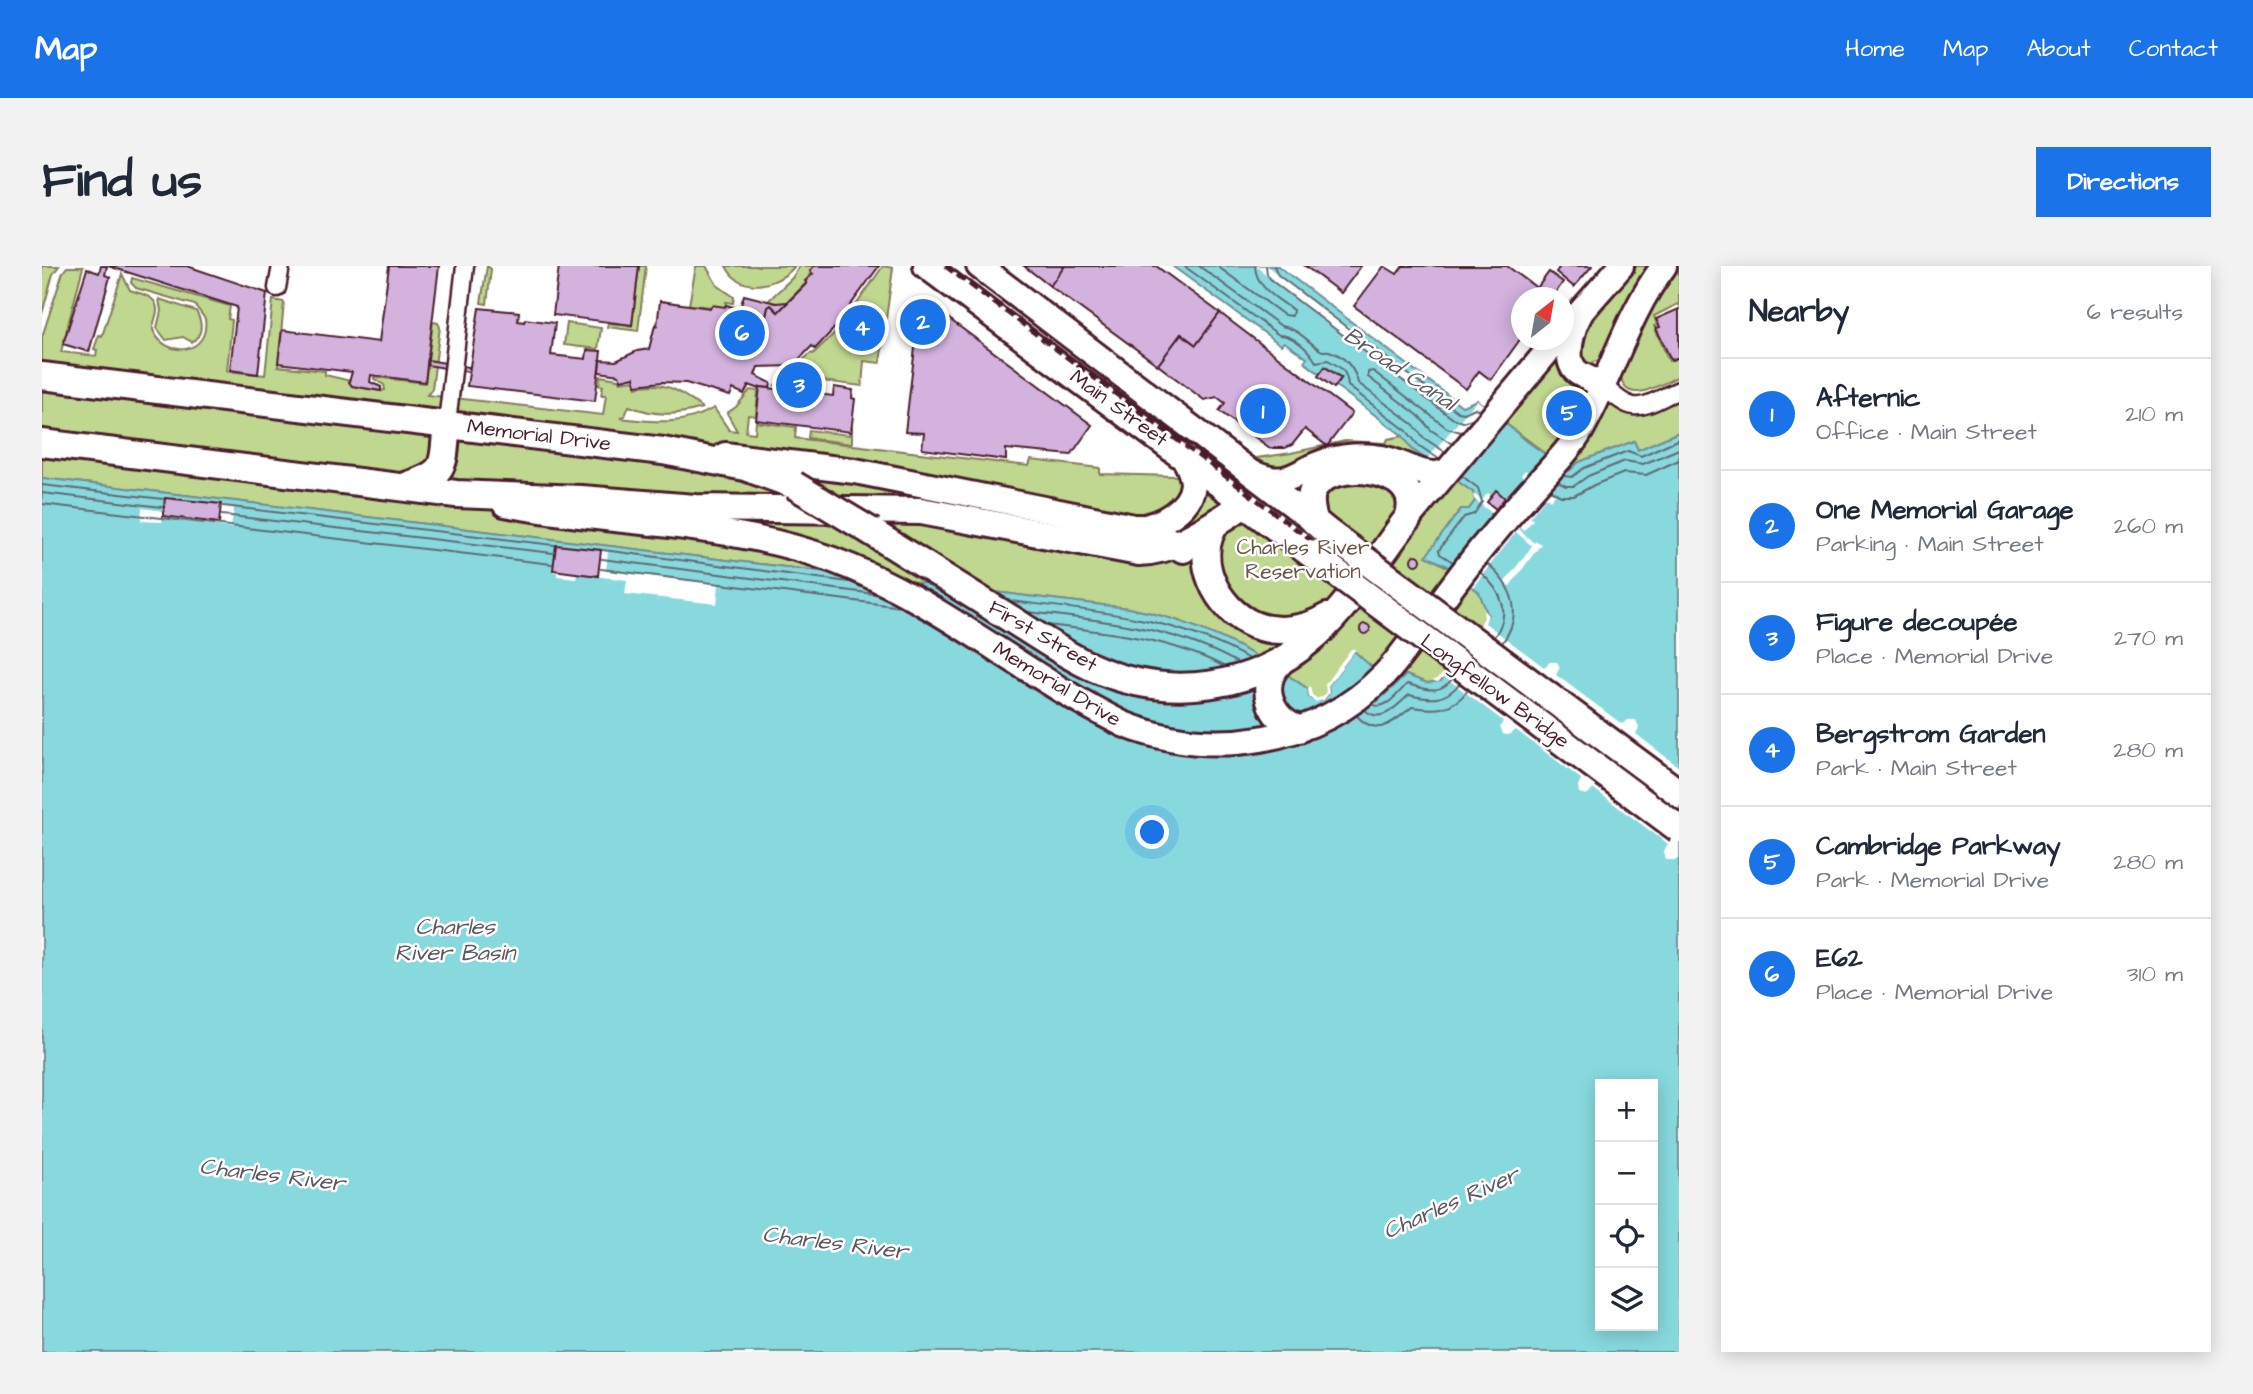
<!DOCTYPE html>
<meta charset="utf-8">
<style>
:root{--surface:#fff;--page:#f2f2f3;--text:#1f2937;--muted:#747a83;--line:#e0e1e3;--accent:#1a73e8}
body{margin:0;font-family:"Architects Daughter",sans-serif;background:var(--page);color:var(--text)}
.controls{position:absolute;right:21px;bottom:21px;display:grid;overflow:hidden;border-radius:0px;box-shadow:0 4px 18px #0003}
.controls button{width:63px;height:63px;display:grid;place-items:center;padding:0;border:0;border-bottom:2px solid var(--line);background:var(--surface);color:var(--text);font:35px sans-serif}
.compass{position:absolute;left:1469px;top:21px;width:63px;height:63px;border-radius:50%;background:var(--surface);box-shadow:0 4px 18px #0003;rotate:31deg}
.you{position:absolute;left:1111px;top:567px;width:24px;height:24px;margin:-18px;border:5px solid #fff;border-radius:50%;background:#1a73e8;box-shadow:0 0 0 10px #1a73e833}
.badge{display:grid;place-items:center;width:46px;height:46px;border-radius:50%;background:var(--accent);color:#fff;font-size:23px;font-weight:700}
.pin{position:absolute;translate:-50% -50%;border:4px solid #fff;box-shadow:0 2px 7px #0006}
.list{margin:0;padding:0;list-style:none}
h2{display:flex;justify-content:space-between;align-items:center;height:91px;margin:0;padding:0 28px;font-size:30px}
h2 small{font-size:23px;font-weight:400;color:var(--muted)}
.list li{display:grid;grid-template-columns:46px 1fr auto;gap:21px;align-items:center;box-sizing:border-box;height:112px;padding:0 28px;border-top:2px solid var(--line)}
.list b{display:block;font-size:26px;white-space:nowrap}
.list p{margin:0;font-size:23px;white-space:nowrap;color:var(--muted)}
.list em{font-size:23px;font-style:normal;color:var(--muted)}
.icon{flex:none;width:38px;height:38px;fill:none;stroke:currentColor;stroke-width:2;stroke-linecap:round;stroke-linejoin:round}
.map{position:relative;flex:none;width:1637px;height:1086px;overflow:hidden;border-radius:0px}
header{display:flex;align-items:center;gap:42px;box-sizing:border-box;height:98px;padding:0 35px;background:var(--accent);color:#fff}
header strong{font-size:33px}
nav{display:flex;gap:38px;margin-inline-start:auto;font-size:24px}
.intro{display:flex;align-items:center;justify-content:space-between;box-sizing:border-box;height:168px;padding:0 42px}
h1{margin:0;font-size:49px}
.button{padding:18px 32px;border-radius:0px;background:var(--accent);color:#fff;font-size:24px;font-weight:700}
main{display:flex;gap:42px;padding:0 42px}
aside{flex:1;background:var(--surface);border-radius:0px;box-shadow:0 4px 18px #0003}
.map>svg:first-child{display:block}
</style>
<header>
<strong>Map</strong>
<nav><a>Home</a><a>Map</a><a>About</a><a>Contact</a></nav>
</header>
<div class="intro"><h1>Find us</h1><a class="button">Directions</a></div>
<main>
<div class="map">
<svg width="1637" height="1086" viewBox="0 0 1637 1086">
<rect width="100%" height="100%" fill="#fff"/>
<filter id="ink" filterUnits="userSpaceOnUse"><feTurbulence type="fractalNoise" baseFrequency=".0143" numOctaves="2"/><feDisplacementMap in="SourceGraphic" scale="14" xChannelSelector="R" yChannelSelector="G"/><feConvolveMatrix kernelMatrix="1 2 1 2 8 2 1 2 1" color-interpolation-filters="sRGB"/></filter>
<g filter="url(#ink)">
<g fill="#bfd78e" stroke="#847b5c" stroke-width="2">
<path d="M 0,0 L 17,0 L 11,8 L 0,48 Z"/>
<path d="M 445,0 L 449,3 L 445,38 L 439,37 Z"/>
<path d="M 597,0 L 604,0 L 596,65 L 565,61 L 566,57 L 590,60 Z"/>
<path d="M 654,0 L 664,0 L 675,19 L 692,31 L 691,37 L 684,36 L 683,42 L 647,39 Z"/>
<path d="M 684,0 L 753,0 C 735,21 698,29 684,0 Z"/>
<path d="M 758,0 L 771,0 L 764,17 L 738,43 L 726,35 L 750,12 Z"/>
<path d="M 841,0 L 851,2 L 838,97 L 822,95 L 820,120 L 780,115 L 778,126 L 733,119 L 769,87 L 771,88 L 806,54 L 805,52 Z"/>
<path d="M 1595,0 L 1614,0 L 1562,92 L 1547,98 L 1538,93 L 1536,79 L 1543,65 Z"/>
<path d="M 25,1 L 41,1 L 19,86 L 54,90 L 55,84 L 52,83 L 57,69 L 60,70 L 80,8 L 88,24 C 99,28 116,30 115,45 C 114,52 111,57 111,64 C 123,93 168,89 163,53 L 153,39 L 94,22 L 89,17 L 90,12 L 188,40 L 186,53 L 190,54 L 185,105 L 223,109 L 231,34 L 242,36 L 236,100 L 283,105 L 283,109 L 309,115 L 310,120 L 339,125 L 343,124 L 342,119 L 332,113 L 332,111 L 383,117 L 391,56 L 396,57 L 398,61 L 390,123 L 385,129 L 561,149 L 564,129 L 559,129 L 561,120 L 557,119 L 558,110 L 576,113 L 578,116 L 592,114 L 594,121 C 627,114 637,126 660,142 C 634,150 613,150 587,140 L 583,150 L 578,152 C 613,156 641,160 672,142 L 687,164 L 695,165 L 685,147 L 694,141 L 708,124 L 716,125 L 714,150 L 706,149 L 704,166 L 713,167 L 714,156 L 754,161 L 753,172 L 987,200 L 989,194 L 1058,202 L 1058,208 L 1134,210 L 1181,197 L 1249,187 L 1303,175 L 1344,177 L 1346,173 L 1361,170 L 1371,184 L 1431,226 L 1433,235 L 1427,243 L 1419,243 L 1385,290 L 1409,303 L 1437,326 L 1446,349 L 1399,415 L 1385,417 L 1364,409 L 1336,435 L 1331,403 L 1312,386 L 1282,434 L 1267,431 L 1266,423 C 1210,384 1153,354 1086,342 L 0,212 L 0,71 L 21,6 Z"/>
<path d="M 1637,3 L 1637,39 L 1636,38 L 1612,50 L 1615,59 L 1612,60 L 1627,95 L 1637,92 L 1637,110 C 1619,118 1584,141 1579,111 L 1611,41 Z"/>
<path d="M 117,33 L 154,45 C 160,56 162,68 150,76 L 141,71 L 124,74 L 115,62 L 119,45 Z"/>
<path d="M 525,57 L 559,62 L 556,83 L 522,79 Z"/>
<path d="M 1519,88 C 1533,101 1574,149 1590,148 C 1606,147 1623,136 1637,130 L 1637,166 L 1596,184 L 1592,175 L 1537,196 L 1527,205 L 1463,157 Z"/>
<path d="M 810,160 L 810,178 L 766,172 L 767,164 L 807,169 Z"/>
</g>
<path fill="#87d9de" stroke="#6f8f96" stroke-width="2" fill-rule="evenodd" d="M 1130,0 L 1236,0 L 1420,140 L 1435,134 L 1486,176 L 1527,205 L 1537,196 L 1592,175 L 1596,184 L 1637,166 L 1637,1086 L 0,1086 L 0,212 L 1086,342 C 1153,354 1210,384 1266,423 L 1267,431 L 1274,435 L 1282,434 L 1287,427 L 1286,420 L 1312,385 L 1332,403 L 1336,435 L 1364,409 L 1385,417 L 1399,415 L 1446,349 L 1437,326 L 1404,299 L 1384,290 L 1419,243 L 1427,243 L 1433,235 L 1431,226 L 1371,184 L 1361,170 L 1294,120 L 1300,112 L 1283,100 L 1278,108 L 1262,96 L 1265,92 L 1242,76 L 1239,79 ZM 1558,818 L 1611,818 L 1611,1060 L 1558,1060 Z"/>
<g fill="#fff">
<path d="M 1214,0 L 1225,0 L 1303,60 L 1305,59 L 1313,65 L 1312,67 L 1368,109 L 1376,107 L 1386,114 L 1369,120 L 1362,114 L 1360,115 L 1352,109 L 1353,107 L 1245,27 Z"/>
<path d="M 1435,134 L 1463,157 L 1414,214 L 1385,193 Z"/>
<path d="M 1504,189 L 1527,205 L 1509,224 L 1513,228 L 1508,234 L 1504,231 L 1488,251 L 1491,254 L 1482,264 L 1478,261 L 1476,263 L 1492,277 L 1494,275 L 1499,278 L 1468,320 L 1462,317 L 1490,280 L 1474,266 L 1431,321 L 1409,303 L 1452,249 L 1432,233 L 1431,228 L 1440,234 L 1446,227 L 1449,229 L 1454,224 L 1463,232 L 1463,235 L 1482,212 L 1479,209 L 1483,204 L 1488,207 Z"/>
<path d="M 179,238 L 192,242 L 189,262 L 121,252 L 120,256 L 99,255 L 100,242 L 122,245 L 121,250 L 176,257 Z"/>
<path d="M 514,279 L 566,286 L 564,305 L 677,318 L 675,338 L 583,328 L 585,314 L 535,308 L 534,312 L 515,310 L 515,306 L 511,306 Z"/>
<path d="M 1441,344 L 1446,349 L 1443,357 L 1502,401 L 1508,396 L 1515,396 L 1518,401 L 1514,409 L 1580,458 L 1586,454 L 1594,454 L 1597,461 L 1594,468 L 1637,501 L 1637,592 L 1634,594 L 1624,594 L 1622,585 L 1626,578 L 1552,523 L 1544,529 L 1537,527 L 1536,520 L 1539,513 L 1474,464 L 1466,469 L 1461,468 L 1458,461 L 1461,455 L 1403,411 L 1396,416 L 1391,415 L 1400,409 L 1442,352 Z"/>
<path d="M 1309,383 L 1314,383 L 1286,420 L 1287,427 L 1282,434 L 1274,436 L 1267,431 L 1266,423 L 1268,420 L 1270,429 L 1275,432 L 1280,431 L 1284,426 L 1283,418 Z"/>
</g>
<g fill="none" stroke-linecap="round" stroke-linejoin="round">
<g stroke="#626973" stroke-width="2">
<path d="M 1142,0 L 1237,69 C 1252,69 1267,84 1274,96 L 1286,94 C 1300,102 1305,105 1306,120 L 1365,165 L 1376,179 L 1397,193"/>
<path d="M 1157,0 L 1239,60 C 1255,62 1264,74 1277,83 C 1282,87 1280,84 1287,85 C 1302,89 1313,103 1316,117 L 1371,158 L 1382,172 L 1403,186"/>
<path d="M 1175,0 L 1242,49 L 1250,50 L 1251,44 C 1235,32 1214,22 1213,0"/>
<path d="M 1224,0 L 1225,8 L 1230,15 L 1410,152 L 1421,156 L 1430,153"/>
<path d="M 1232,0 L 1236,9 L 1416,146 L 1422,147 L 1433,142 L 1438,145"/>
<path d="M 1410,178 L 1389,164 L 1377,150 L 1326,111 L 1326,106 L 1331,105 L 1405,162 L 1419,166"/>
<path d="M 1522,210 L 1530,211 L 1542,202 L 1586,185 L 1599,190 L 1637,173"/>
<path d="M 1516,216 L 1524,220 L 1532,220 L 1546,210 L 1583,195 L 1601,198 L 1637,183"/>
<path d="M 0,219 L 121,233"/>
<path d="M 1508,224 L 1519,230 L 1532,230 L 1552,219 L 1582,207 L 1604,209 L 1637,194"/>
<path d="M 0,227 L 120,241"/>
<path d="M 0,238 L 510,298"/>
<path d="M 181,240 L 512,279"/>
<path d="M 180,249 L 511,287"/>
<path d="M 561,284 L 807,316"/>
<path d="M 560,293 L 833,328"/>
<path d="M 1411,296 L 1398,288 L 1397,284 L 1422,251 L 1432,248 L 1440,236 L 1436,222 L 1420,210"/>
<path d="M 1445,298 C 1471,320 1482,348 1460,377"/>
<path d="M 559,303 L 860,341"/>
<path d="M 1438,306 C 1460,325 1470,347 1452,371"/>
<path d="M 968,335 C 1053,345 1131,350 1207,393"/>
<path d="M 985,346 C 1059,354 1130,360 1196,397"/>
<path d="M 1005,359 C 1066,366 1126,372 1181,400"/>
<path d="M 1330,438 C 1343,446 1356,427 1365,418 C 1384,423 1397,430 1411,412"/>
<path d="M 1323,444 C 1340,459 1354,440 1367,429 C 1388,434 1403,436 1418,417"/>
<path d="M 1314,449 C 1336,473 1351,456 1370,441 C 1394,445 1411,444 1426,424"/>
</g>
</g>
<g fill="#d3b2de" stroke="#4a1f2b" stroke-width="2">
<path d="M 59,0 L 65,0 L 63,9 L 68,11 L 47,86 L 21,78 L 45,3 L 57,7 Z"/>
<path d="M 66,0 L 145,0 L 225,27 L 216,108 L 188,104 L 195,41 Z"/>
<path d="M 347,0 L 397,0 L 383,116 L 329,109 L 328,116 L 339,121 L 339,125 L 310,120 L 307,116 L 310,106 L 236,97 L 240,64 L 337,76 Z"/>
<path d="M 517,0 L 597,0 L 590,59 L 511,49 Z"/>
<path d="M 772,0 L 837,0 L 808,40 L 809,41 L 801,53 L 773,83 L 770,80 L 751,100 L 716,101 L 713,109 L 729,117 L 728,122 L 718,121 L 718,123 L 707,119 L 702,128 L 691,123 L 688,130 L 644,117 L 620,116 L 594,119 L 592,111 L 579,114 L 577,109 L 557,106 L 558,94 L 574,95 L 595,85 L 607,83 L 613,59 L 615,60 L 618,35 L 668,42 L 670,39 L 683,41 L 684,39 L 724,50 L 726,41 L 729,39 L 736,46 L 765,17 L 763,15 L 771,8 L 768,5 Z"/>
<path d="M 982,0 L 1023,0 L 1008,20 Z"/>
<path d="M 1023,0 L 1114,0 L 1178,47 L 1154,79 L 1139,68 L 1116,99 L 1008,20 Z"/>
<path d="M 1263,0 L 1319,0 L 1299,27 Z"/>
<path d="M 1342,0 L 1355,8 L 1361,0 L 1465,0 L 1495,22 L 1507,6 L 1521,16 L 1510,32 L 1479,32 L 1479,72 L 1449,114 L 1437,105 L 1424,123 L 1312,40 Z"/>
<path d="M 1514,0 L 1550,0 L 1532,21 L 1514,6 L 1517,2 Z"/>
<path d="M 702,29 L 734,37 L 746,36 L 736,46 L 729,39 L 726,41 L 724,50 L 698,42 Z"/>
<path d="M 891,41 L 1050,159 L 1029,189 L 964,183 L 964,194 L 880,183 L 882,167 L 863,166 L 875,65 Z"/>
<path d="M 437,42 L 477,46 L 476,55 L 482,56 L 483,53 L 513,57 L 509,89 L 544,93 L 545,84 L 559,85 L 553,135 L 425,120 Z"/>
<path d="M 1637,43 L 1637,91 L 1629,94 L 1614,62 L 1618,61 L 1614,53 Z"/>
<path d="M 1178,47 L 1310,147 L 1285,180 L 1263,163 L 1250,179 L 1243,182 L 1228,182 L 1177,145 L 1183,137 L 1175,131 L 1162,134 L 1116,99 L 1139,68 L 1154,79 Z"/>
<path d="M 386,94 L 427,101 L 427,106 L 385,99 Z"/>
<path d="M 1283,101 L 1299,112 L 1292,122 L 1276,110 Z"/>
<path d="M 718,121 L 791,130 L 792,121 L 811,124 L 810,132 L 813,133 L 809,166 L 714,154 Z"/>
<path d="M 1454,224 L 1463,232 L 1454,243 L 1445,236 Z"/>
<path d="M 123,232 L 179,238 L 177,257 L 121,250 Z"/>
<path d="M 514,279 L 559,284 L 556,310 L 511,304 Z"/>
<circle cx="1374" cy="294" r="5"/>
<circle cx="1323" cy="363" r="5"/>
</g>
<g fill="none" stroke-linecap="round" stroke-linejoin="round">
<defs>
<g id="minor">
<path d="M 235,22 L 239,0"/>
<path d="M 1561,119 C 1594,152 1598,141 1637,124"/>
<path d="M 405,157 L 423,0"/>
</g>
<g id="primary">
<path d="M 884,0 L 1203,238"/>
<path d="M 937,0 L 1272,255"/>
<path d="M 1539,46 C 1531,60 1520,93 1535,106 C 1542,111 1553,115 1561,119"/>
<path d="M 1529,57 L 1579,0"/>
<path d="M 683,189 L 813,205 L 1097,262 C 1119,259 1149,243 1151,218 C 1151,208 1146,199 1142,191"/>
<path d="M 1213,208 C 1248,223 1254,204 1285,195 C 1303,190 1322,189 1340,192 C 1360,195 1383,214 1403,206"/>
<path d="M 463,238 C 571,259 687,255 791,294 C 896,333 981,409 1081,458 C 1169,493 1273,479 1342,409 C 1355,396 1366,379 1378,364 C 1398,337 1418,309 1439,283 C 1457,261 1475,240 1494,219 C 1509,202 1527,185 1538,166 C 1569,112 1584,50 1622,0"/>
<path d="M 1366,252 L 1515,74"/>
</g>
<g id="trunk">
<path d="M 0,110 L 621,185 L 703,201 L 752,219"/>
<path d="M 0,177 L 414,228 L 539,233 L 653,242 L 879,245 L 1097,286 C 1137,285 1171,258 1203,238 L 1268,287"/>
<path d="M 364,220 C 408,205 400,200 405,157"/>
<path d="M 1175,256 C 1149,291 1174,343 1212,359 C 1235,368 1264,364 1285,351"/>
<path d="M 1097,262 L 1118,270 L 1141,283"/>
<path d="M 830,266 C 872,293 914,318 956,345 C 988,364 1018,387 1052,402 C 1126,435 1214,424 1274,369 C 1309,337 1337,290 1366,252 C 1387,199 1281,189 1270,227 C 1267,236 1270,246 1272,255 L 1284,265"/>
<path d="M 1238,396 C 1215,418 1228,455 1257,463"/>
</g>
</defs>
<use href="#minor" stroke="#4a1f2b" stroke-width="21"/>
<use href="#primary" stroke="#4a1f2b" stroke-width="30"/>
<use href="#trunk" stroke="#4a1f2b" stroke-width="32"/>
<use href="#minor" stroke="#fff" stroke-width="16"/>
<use href="#primary" stroke="#fff" stroke-width="24"/>
<use href="#trunk" stroke="#fff" stroke-width="26"/>
<path stroke="#4a1f2b" stroke-width="4.5" stroke-dasharray="10 5" stroke-linecap="butt" d="M 903,0 L 1637,550"/>
<defs>
<g id="trunk-bridge">
<path d="M 752,219 L 830,266"/>
<path d="M 1284,265 L 1637,527"/>
<path d="M 1268,287 L 1637,563"/>
</g>
</defs>
<use href="#trunk-bridge" stroke="#4a1f2b" stroke-width="32" stroke-linecap="butt"/>
<use href="#trunk-bridge" stroke="#fff" stroke-width="26"/>
</g>
</g>
<g text-anchor="middle" dominant-baseline="central" stroke-width="5" stroke-linejoin="round" paint-order="stroke">
<g font-size="21" fill="#4a1f2b" stroke="#fff">
<text transform="translate(1077 142) rotate(36)">Main Street</text>
<text transform="translate(497 169) rotate(7)">Memorial Drive</text>
<text transform="translate(1001 370) rotate(30)">First Street</text>
<text transform="translate(1015 418) rotate(31)">Memorial Drive</text>
<text transform="translate(1453 425) rotate(36)">Longfellow Bridge</text>
</g>
<g font-size="21" fill="#6d5649" stroke="#fff">
<text x="1261" y="281">Charles River<tspan x="1261" dy="24">Reservation</tspan></text>
</g>
<g font-size="23" font-style="italic" fill="#5c5761" stroke="#fff">
<text transform="translate(1358 103) rotate(34)">Broad Canal</text>
<text x="413" y="661">Charles<tspan x="413" dy="26">River Basin</tspan></text>
<text transform="translate(230 909) rotate(7)">Charles River</text>
<text transform="translate(1409 937) rotate(-24)">Charles River</text>
<text transform="translate(793 977) rotate(7)">Charles River</text>
</g>
</g>
</svg>
<div class="controls">
<button>+</button>
<button>−</button>
<button><svg class="icon" aria-label="locate" viewBox="0 0 24 24"><circle cx="12" cy="12" r="6"/><path d="M12 2v4M12 18v4M2 12h4M18 12h4"/></svg></button>
<button><svg class="icon" aria-label="layers" viewBox="0 0 24 24"><path d="M12 4l9 5-9 5-9-5zM3 14l9 5 9-5"/></svg></button>
</div>
<svg class="compass" viewBox="-18 -18 36 36"><path d="M0-13l5 13h-10z" fill="#e53935"/><path d="M0 13l5-13h-10z" fill="#747a83"/></svg>
<div class="you"></div>
<div class="pin badge" style="left:1221px;top:145px">1</div>
<div class="pin badge" style="left:881px;top:56px">2</div>
<div class="pin badge" style="left:757px;top:119px">3</div>
<div class="pin badge" style="left:820px;top:62px">4</div>
<div class="pin badge" style="left:1527px;top:147px">5</div>
<div class="pin badge" style="left:700px;top:67px">6</div>
</div>
<aside>
<h2>Nearby<small>6 results</small></h2>
<ul class="list">
<li><span class="badge">1</span><div><b>Afternic</b><p>Office · Main Street</p></div><em>210 m</em></li>
<li><span class="badge">2</span><div><b>One Memorial Garage</b><p>Parking · Main Street</p></div><em>260 m</em></li>
<li><span class="badge">3</span><div><b>Figure decoupée</b><p>Place · Memorial Drive</p></div><em>270 m</em></li>
<li><span class="badge">4</span><div><b>Bergstrom Garden</b><p>Park · Main Street</p></div><em>280 m</em></li>
<li><span class="badge">5</span><div><b>Cambridge Parkway</b><p>Park · Memorial Drive</p></div><em>280 m</em></li>
<li><span class="badge">6</span><div><b>E62</b><p>Place · Memorial Drive</p></div><em>310 m</em></li>
</ul>
</aside>
</main>
